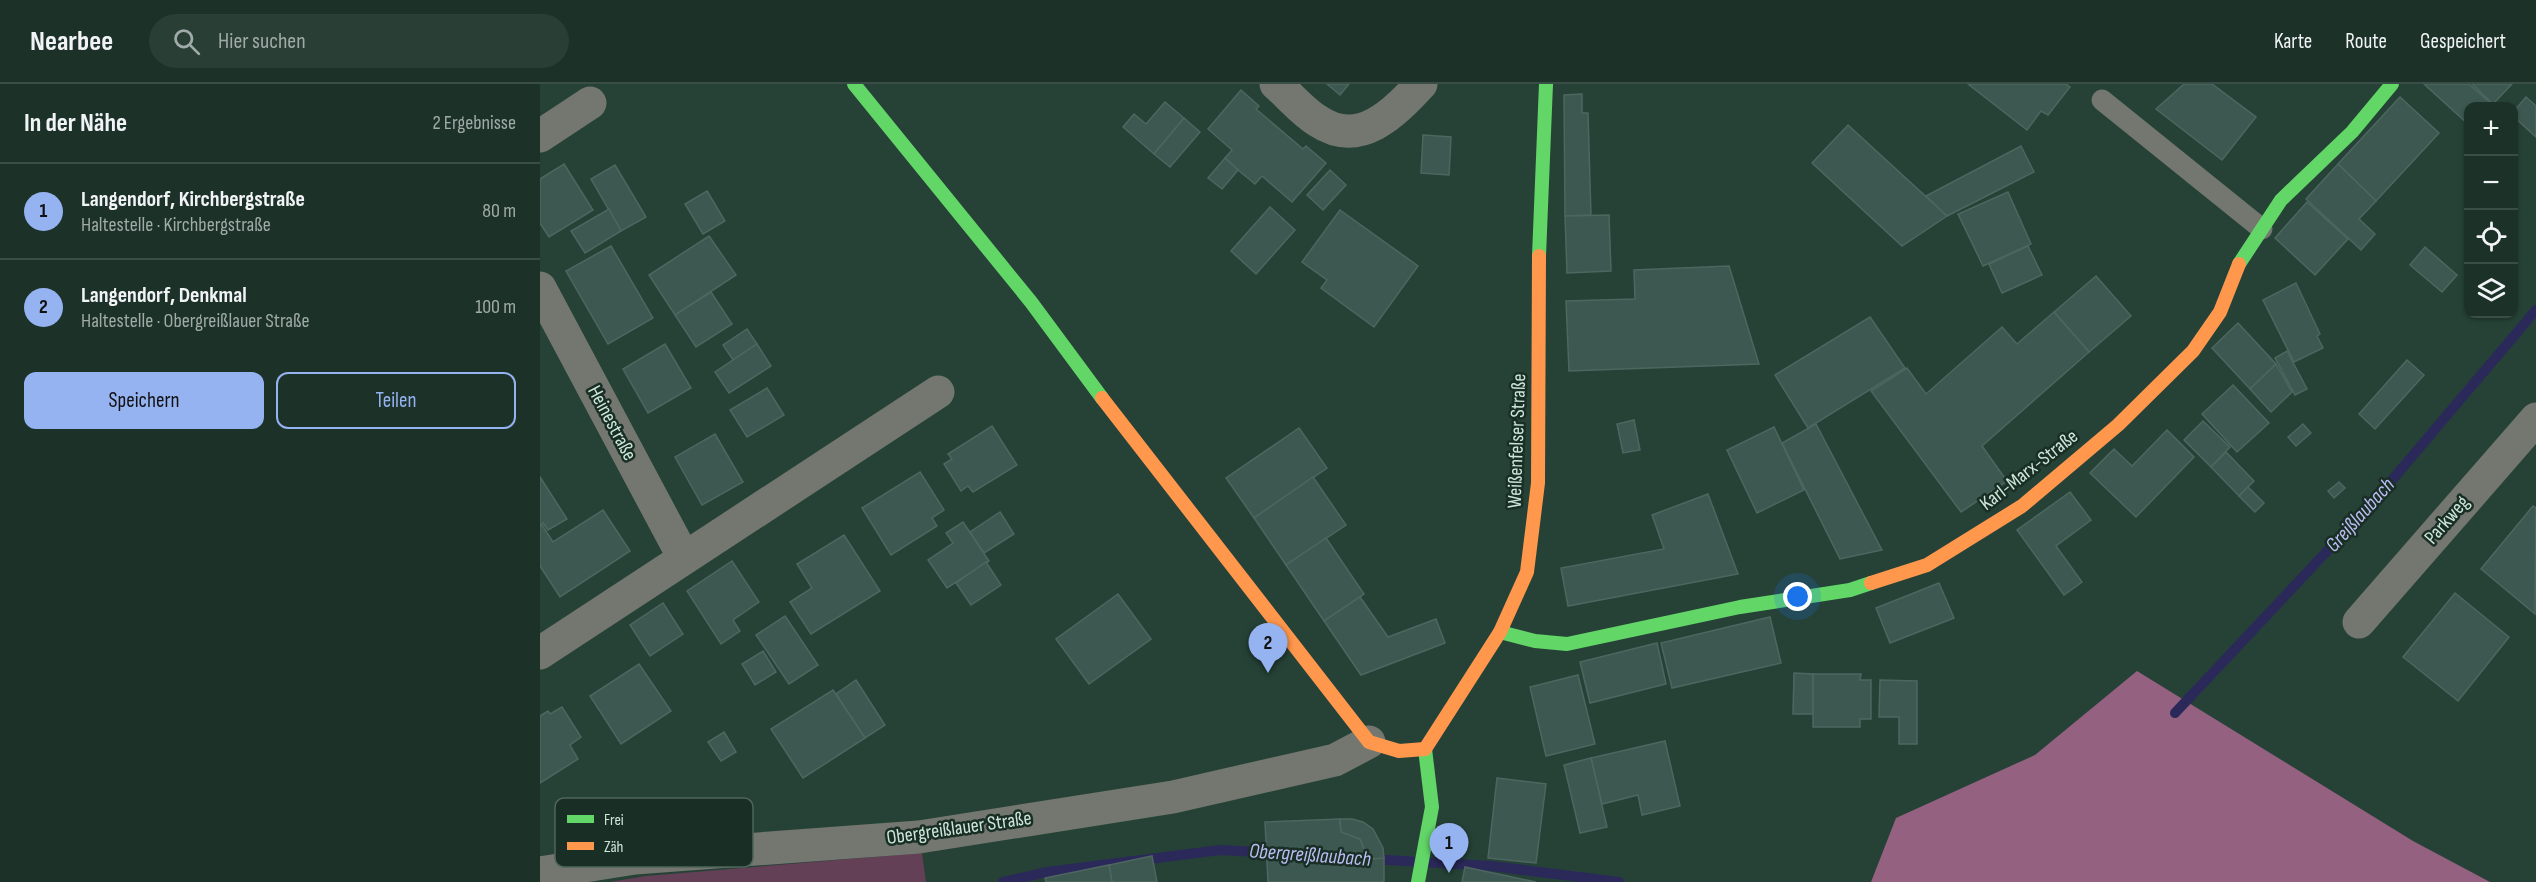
<!DOCTYPE html>
<html lang="de">
<meta charset="utf-8">
<style>
:root{--surface:#1c3229;--page:#293e35;--text:#f1f3f6;--muted:#a0aaa8;--line:#3a4d46;--accent:#95b2f1}
body{margin:0;font-family:"Sofia Sans Condensed",sans-serif;background:var(--page);color:var(--text)}
.controls{position:absolute;right:18px;top:18px;display:grid;overflow:hidden;border-radius:12px;box-shadow:0 2px 4px #0004}
.controls button{width:54px;height:54px;display:grid;place-items:center;padding:0;border:0;border-bottom:2px solid var(--line);background:var(--surface);color:var(--text);font:30px sans-serif}
.you{position:absolute;left:1258px;top:513px;width:21px;height:21px;margin:-15px;border:4px solid #fff;border-radius:50%;background:#1a73e8;box-shadow:0 0 0 9px #1a73e833}
.badge{display:grid;place-items:center;width:39px;height:39px;border-radius:50%;background:var(--accent);color:#111;font-size:20px;font-weight:700}
.pin{position:absolute;translate:-50% -50px;filter:drop-shadow(0 2px 3px #0008)}
.pin::after{content:'';position:absolute;top:32px;width:21px;height:18px;background:inherit;clip-path:polygon(0 0,100% 0,50% 100%)}
.list{margin:0;padding:0;list-style:none}
h2{display:flex;justify-content:space-between;align-items:center;height:78px;margin:0;padding:0 24px;font-size:26px}
h2 small{font-size:20px;font-weight:400;color:var(--muted)}
.list li{display:grid;grid-template-columns:39px 1fr auto;gap:18px;align-items:center;box-sizing:border-box;height:96px;padding:0 24px;border-top:2px solid var(--line)}
.list b{display:block;font-size:22px;white-space:nowrap}
.list p{margin:0;font-size:20px;white-space:nowrap;color:var(--muted)}
.list em{font-size:20px;font-style:normal;color:var(--muted)}
.actions{display:flex;gap:12px;padding:18px 24px}
.actions a{flex:1;padding:14px 0;border:2px solid var(--accent);border-radius:12px;text-align:center;font-size:21px;color:var(--accent)}
.actions .main{background:var(--accent);color:#111}
.icon{flex:none;width:33px;height:33px;fill:none;stroke:currentColor;stroke-width:2;stroke-linecap:round;stroke-linejoin:round}
.map{position:relative;flex:none;width:1996px;height:798px;overflow:hidden}
header{display:flex;align-items:center;gap:36px;box-sizing:border-box;height:84px;padding:0 30px;background:var(--surface);border-bottom:2px solid var(--line)}
header strong{font-size:28px}
nav{display:flex;gap:33px;margin-inline-start:auto;font-size:21px}
.search{width:420px;height:54px;background:var(--page);display:flex;align-items:center;gap:15px;box-sizing:border-box;padding:0 21px;border-radius:33px;color:var(--muted);font-size:22px}
main{display:flex}
aside{flex:1;background:var(--surface)}
.map>svg:first-child{display:block}
</style>
<header>
<strong>Nearbee</strong>
<div class="search"><svg class="icon" aria-label="search" viewBox="0 0 24 24"><circle cx="10" cy="10" r="6"/><path d="M15 15l6 6"/></svg>Hier suchen</div>
<nav><a>Karte</a><a>Route</a><a>Gespeichert</a></nav>
</header>
<main>
<aside>
<h2>In der Nähe<small>2 Ergebnisse</small></h2>
<ul class="list">
<li><span class="badge">1</span><div><b>Langendorf, Kirchbergstraße</b><p>Haltestelle · Kirchbergstraße</p></div><em>80 m</em></li>
<li><span class="badge">2</span><div><b>Langendorf, Denkmal</b><p>Haltestelle · Obergreißlauer Straße</p></div><em>100 m</em></li>
</ul>
<div class="actions"><a class="main">Speichern</a><a>Teilen</a></div>
</aside>
<div class="map">
<svg width="1996" height="798" viewBox="0 0 1996 798">
<rect width="100%" height="100%" fill="#264237"/>
<path fill="#644057" d="M 382,769 L 386,798 L 70,798 L 106,792 Z"/>
<path fill="#946181" d="M 1597,587 L 1873,757 L 1950,798 L 1331,798 L 1356,734 L 1495,671 Z"/>
<g fill="none" stroke-linecap="round" stroke-linejoin="round">
<g stroke="#2b295a" stroke-width="10">
<path d="M 1635,629 L 1836,415 L 1996,226"/>
<path d="M 830,775 L 951,782 L 1079,798"/>
<path d="M 463,798 L 507,788 L 680,766 L 739,769"/>
</g>
</g>
<g fill="#3d5851" stroke="#4e6660" stroke-width="1.5">
<path d="M 787,0 L 809,0 L 800,11 Z"/>
<path d="M 1428,0 L 1526,0 L 1530,3 L 1508,31 L 1501,27 L 1487,46 Z"/>
<path d="M 1644,0 L 1672,0 L 1716,33 L 1682,76 L 1616,25 Z"/>
<path d="M 1884,0 L 1929,0 L 1954,22 L 1928,22 L 1928,40 Z"/>
<path d="M 1932,0 L 1972,0 L 1953,20 Z"/>
<path d="M 701,6 L 719,22 L 716,25 L 763,65 L 766,62 L 786,79 L 752,118 L 722,92 L 715,100 L 698,86 L 685,74 L 692,66 L 668,45 Z"/>
<path d="M 1042,10 L 1042,29 L 1048,29 L 1051,131 L 1025,132 L 1024,11 Z"/>
<path d="M 1860,13 L 1899,49 L 1836,117 L 1798,80 Z"/>
<path d="M 1986,13 L 1996,22 L 1996,53 L 1974,33 L 1974,27 Z"/>
<path d="M 625,18 L 644,34 L 614,70 L 583,43 L 594,30 L 606,40 Z"/>
<path d="M 644,34 L 660,48 L 630,83 L 614,70 Z"/>
<path d="M 1308,41 L 1407,132 L 1362,162 L 1272,79 Z"/>
<path d="M 883,51 L 911,53 L 909,91 L 881,89 Z"/>
<path d="M 1481,62 L 1494,88 L 1407,132 L 1386,112 Z"/>
<path d="M 685,74 L 698,86 L 682,105 L 668,94 Z"/>
<path d="M 24,80 L 53,126 L 9,153 L 0,139 L 0,95 Z"/>
<path d="M 1798,80 L 1836,117 L 1819,135 L 1835,150 L 1821,166 L 1766,115 Z"/>
<path d="M 75,81 L 106,133 L 81,147 L 51,95 Z"/>
<path d="M 790,86 L 806,101 L 783,126 L 767,111 Z"/>
<path d="M 167,107 L 185,137 L 163,150 L 145,120 Z"/>
<path d="M 1468,108 L 1491,160 L 1443,182 L 1418,130 Z"/>
<path d="M 1767,118 L 1808,155 L 1775,191 L 1735,154 Z"/>
<path d="M 730,123 L 755,146 L 716,190 L 691,167 Z"/>
<path d="M 69,125 L 81,147 L 45,169 L 31,147 Z"/>
<path d="M 800,126 L 878,182 L 834,243 L 781,204 L 787,196 L 762,178 Z"/>
<path d="M 1069,131 L 1071,187 L 1027,189 L 1025,132 Z"/>
<path d="M 169,152 L 196,191 L 135,231 L 109,191 Z"/>
<path d="M 71,162 L 113,234 L 68,260 L 26,187 Z"/>
<path d="M 1488,162 L 1502,191 L 1462,209 L 1449,180 Z"/>
<path d="M 1885,163 L 1917,191 L 1902,208 L 1870,181 Z"/>
<path d="M 1189,182 L 1219,280 L 1029,287 L 1026,217 L 1095,215 L 1094,186 Z"/>
<path d="M 1556,192 L 1591,232 L 1549,268 L 1514,228 Z"/>
<path d="M 1756,199 L 1780,250 L 1777,252 L 1783,264 L 1754,278 L 1723,216 Z"/>
<path d="M 171,208 L 192,240 L 156,263 L 135,231 Z"/>
<path d="M 1514,228 L 1549,268 L 1442,362 L 1467,397 L 1421,428 L 1331,307 L 1367,284 L 1386,310 L 1462,243 L 1477,260 Z"/>
<path d="M 1330,233 L 1365,284 L 1268,344 L 1235,291 Z"/>
<path d="M 1698,239 L 1736,280 L 1710,305 L 1672,264 Z"/>
<path d="M 207,245 L 217,260 L 193,276 L 183,261 Z"/>
<path d="M 125,260 L 151,304 L 108,329 L 83,285 Z"/>
<path d="M 217,260 L 231,282 L 189,309 L 175,288 Z"/>
<path d="M 1747,267 L 1767,305 L 1755,311 L 1735,274 Z"/>
<path d="M 1867,276 L 1884,291 L 1835,345 L 1819,330 Z"/>
<path d="M 1736,280 L 1752,308 L 1731,328 L 1710,305 Z"/>
<path d="M 1693,301 L 1729,339 L 1697,368 L 1662,330 Z"/>
<path d="M 227,304 L 244,331 L 207,353 L 190,326 Z"/>
<path d="M 1094,336 L 1100,366 L 1083,369 L 1077,340 Z"/>
<path d="M 1663,337 L 1690,363 L 1671,383 L 1644,356 Z"/>
<path d="M 1276,340 L 1342,466 L 1300,475 L 1242,359 Z"/>
<path d="M 1763,340 L 1771,349 L 1756,362 L 1748,353 Z"/>
<path d="M 452,342 L 477,381 L 433,408 L 428,402 L 421,407 L 404,380 L 412,375 L 408,370 Z"/>
<path d="M 1234,343 L 1264,406 L 1217,429 L 1187,366 Z"/>
<path d="M 759,344 L 787,384 L 714,434 L 686,394 Z"/>
<path d="M 1627,346 L 1654,373 L 1596,433 L 1550,389 L 1574,365 L 1592,382 Z"/>
<path d="M 175,350 L 203,398 L 162,421 L 135,373 Z"/>
<path d="M 1686,368 L 1714,397 L 1699,412 L 1671,383 Z"/>
<path d="M 380,388 L 404,426 L 392,434 L 397,442 L 351,471 L 322,424 Z"/>
<path d="M 0,393 L 27,435 L 8,446 L 3,439 L 0,442 Z"/>
<path d="M 773,393 L 806,441 L 746,481 L 714,434 Z"/>
<path d="M 1799,398 L 1805,404 L 1794,414 L 1788,407 Z"/>
<path d="M 1708,403 L 1724,419 L 1715,428 L 1699,412 Z"/>
<path d="M 1530,408 L 1551,436 L 1516,462 L 1542,498 L 1524,511 L 1477,446 Z"/>
<path d="M 1168,410 L 1198,490 L 1028,522 L 1021,484 L 1124,465 L 1112,431 Z"/>
<path d="M 1993,422 L 1996,424 L 1995,530 L 1941,485 Z"/>
<path d="M 63,426 L 90,467 L 20,513 L 0,482 L 0,443 L 2,441 L 13,458 Z"/>
<path d="M 460,428 L 474,450 L 444,469 L 430,448 Z"/>
<path d="M 423,438 L 449,477 L 407,504 L 388,476 L 413,459 L 406,449 Z"/>
<path d="M 304,451 L 340,507 L 271,550 L 250,518 L 272,504 L 257,480 Z"/>
<path d="M 786,454 L 824,510 L 784,537 L 746,481 Z"/>
<path d="M 192,477 L 219,518 L 193,536 L 200,547 L 181,560 L 147,507 Z"/>
<path d="M 446,478 L 461,501 L 431,521 L 416,499 Z"/>
<path d="M 1399,499 L 1414,534 L 1350,559 L 1336,524 Z"/>
<path d="M 1915,509 L 1969,553 L 1918,617 L 1863,573 Z"/>
<path d="M 578,510 L 611,555 L 549,600 L 516,555 Z"/>
<path d="M 820,513 L 848,553 L 896,535 L 905,559 L 821,591 L 784,537 Z"/>
<path d="M 123,519 L 143,550 L 110,572 L 90,541 Z"/>
<path d="M 245,532 L 278,581 L 249,600 L 216,551 Z"/>
<path d="M 1230,533 L 1241,579 L 1132,604 L 1121,559 Z"/>
<path d="M 1117,559 L 1126,600 L 1050,619 L 1040,578 Z"/>
<path d="M 223,567 L 236,588 L 215,601 L 202,580 Z"/>
<path d="M 99,580 L 131,627 L 81,660 L 50,612 Z"/>
<path d="M 1254,589 L 1273,590 L 1273,630 L 1253,630 Z"/>
<path d="M 1273,590 L 1321,590 L 1320,596 L 1331,596 L 1331,635 L 1320,635 L 1320,643 L 1273,643 Z"/>
<path d="M 1038,591 L 1055,660 L 1006,672 L 990,603 Z"/>
<path d="M 316,596 L 345,641 L 325,654 L 296,610 Z"/>
<path d="M 1340,596 L 1377,597 L 1377,660 L 1359,660 L 1359,633 L 1339,633 Z"/>
<path d="M 293,606 L 325,654 L 263,694 L 231,645 Z"/>
<path d="M 22,623 L 41,653 L 30,661 L 38,675 L 0,699 L 0,632 L 8,627 L 10,630 Z"/>
<path d="M 184,648 L 196,668 L 181,677 L 168,658 Z"/>
<path d="M 1125,657 L 1140,722 L 1102,731 L 1098,711 L 1062,720 L 1051,674 Z"/>
<path d="M 1051,674 L 1067,743 L 1040,749 L 1024,681 Z"/>
<path d="M 957,694 L 1006,700 L 996,779 L 948,774 Z"/>
<path d="M 800,735 L 801,748 L 820,755 L 828,775 L 844,774 L 844,798 L 728,798 L 725,738 Z"/>
<path d="M 800,735 L 812,735 L 823,738 L 833,745 L 843,764 L 844,774 L 828,775 L 820,755 L 801,748 Z"/>
<path d="M 612,772 L 617,798 L 572,798 L 569,781 Z"/>
<path d="M 569,781 L 572,798 L 506,798 L 505,794 Z"/>
<path d="M 925,783 L 972,793 L 996,798 L 922,798 Z"/>
</g>
<g fill="none" stroke-linecap="round" stroke-linejoin="round">
<path stroke="#73776f" stroke-width="21" d="M 1562,16 L 1722,145"/>
<g stroke="#73776f" stroke-width="33">
<path d="M 736,0 C 750,12 763,28 778,37 C 820,65 854,29 881,0"/>
<path d="M 0,52 L 50,19"/>
<path d="M 0,204 L 144,474"/>
<path d="M 1819,538 L 1996,335"/>
<path d="M 0,569 L 398,308"/>
<path d="M 0,789 L 95,774 L 379,753 L 633,713 L 795,676 L 829,658"/>
</g>
<g stroke="#63d668" stroke-width="14">
<path d="M 314,0 L 491,218 L 562,314"/>
<path d="M 999,172 L 1006,0"/>
<path d="M 1699,180 L 1741,116 L 1812,48 L 1852,0"/>
<path d="M 960,548 L 995,557 L 1027,560 L 1200,523 L 1310,506 L 1331,499"/>
<path d="M 878,798 L 892,723 L 885,665"/>
</g>
<g stroke="#ff974d" stroke-width="14">
<path d="M 562,314 L 829,658 L 859,667 L 885,665"/>
<path d="M 1331,499 L 1387,481 L 1482,422 L 1578,341 L 1653,267 L 1680,228 L 1699,180"/>
<path d="M 885,665 L 960,548 L 987,488 L 998,399 L 999,172"/>
</g>
</g>
<g text-anchor="middle" dominant-baseline="central" stroke-width="5" stroke-linejoin="round" paint-order="stroke">
<g font-size="20" fill="#cde7da" stroke="#192e24">
<text transform="translate(72 339) rotate(62)">Heinestraße</text>
<text transform="translate(977 357) rotate(-88)">Weißenfelser Straße</text>
<text transform="translate(1489 386) rotate(-38)">Karl-Marx-Straße</text>
<text transform="translate(1907 436) rotate(-49)">Parkweg</text>
<text transform="translate(419 744) rotate(-8)">Obergreißlauer Straße</text>
</g>
<g font-size="21" font-style="italic" fill="#babcf1" stroke="#192e24">
<text transform="translate(1820 431) rotate(-48)">Greißlaubach</text>
<text transform="translate(770 771) rotate(4)">Obergreißlaubach</text>
</g>
</g>
<rect x="15" y="714" width="198" height="69" rx="9" fill="#192e24" stroke="#4f665b" stroke-width="1.5"/>
<rect x="27" y="731" width="27" height="8" fill="#63d668"/>
<rect x="27" y="758" width="27" height="8" fill="#ff974d"/>
<g font-size="16" fill="#cde7da">
<text x="64" y="741">Frei</text>
<text x="64" y="768">Zäh</text>
</g>
</svg>
<div class="controls">
<button>+</button>
<button>−</button>
<button><svg class="icon" aria-label="locate" viewBox="0 0 24 24"><circle cx="12" cy="12" r="6"/><path d="M12 2v4M12 18v4M2 12h4M18 12h4"/></svg></button>
<button><svg class="icon" aria-label="layers" viewBox="0 0 24 24"><path d="M12 4l9 5-9 5-9-5zM3 14l9 5 9-5"/></svg></button>
</div>
<div class="you"></div>
<div class="pin badge" style="left:909px;top:789px">1</div>
<div class="pin badge" style="left:728px;top:589px">2</div>
</div>
</main>
